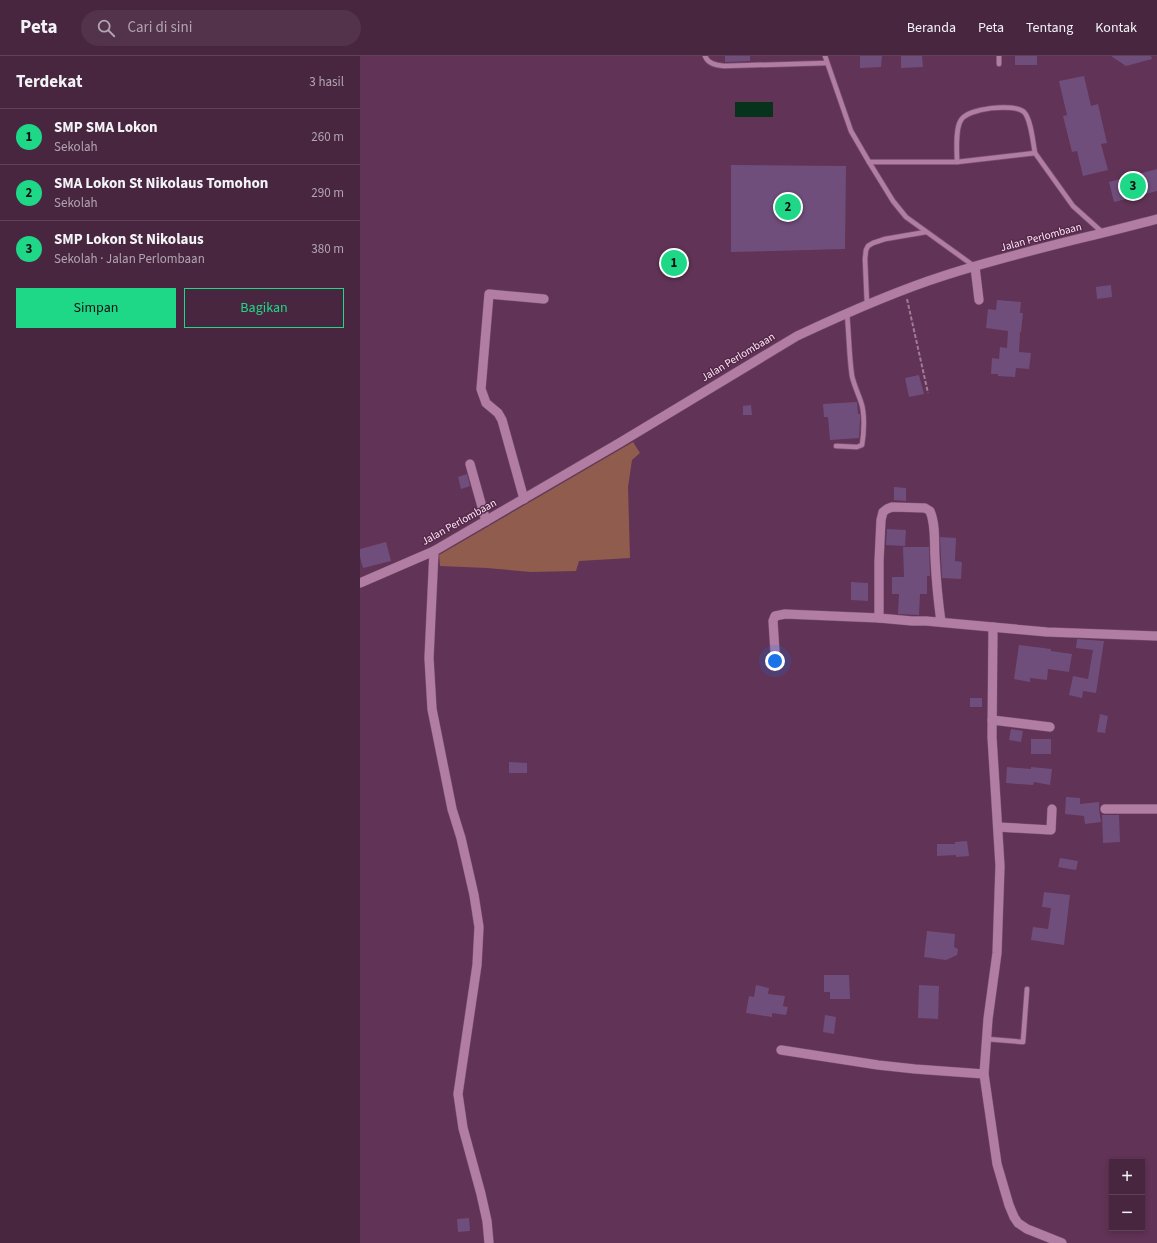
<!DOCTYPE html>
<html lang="id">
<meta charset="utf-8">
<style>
:root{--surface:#492640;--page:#53324b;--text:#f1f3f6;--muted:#b1a5b1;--line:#614359;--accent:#1fd887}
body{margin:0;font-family:"Source Sans 3",sans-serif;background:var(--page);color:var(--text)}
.controls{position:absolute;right:12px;bottom:12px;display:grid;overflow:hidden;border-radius:0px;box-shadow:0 2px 6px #0003}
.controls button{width:36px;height:36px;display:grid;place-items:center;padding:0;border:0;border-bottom:1px solid var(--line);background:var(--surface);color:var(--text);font:20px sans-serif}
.you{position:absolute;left:415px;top:605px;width:14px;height:14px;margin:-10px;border:3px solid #fff;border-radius:50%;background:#1a73e8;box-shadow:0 0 0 6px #1a73e833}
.badge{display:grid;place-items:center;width:26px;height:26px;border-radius:50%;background:var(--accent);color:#111;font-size:13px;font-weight:700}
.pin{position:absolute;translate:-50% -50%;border:2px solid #fff;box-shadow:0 1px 4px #0006}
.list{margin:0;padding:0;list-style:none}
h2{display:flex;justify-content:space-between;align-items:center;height:52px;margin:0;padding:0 16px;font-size:17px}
h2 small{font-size:13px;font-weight:400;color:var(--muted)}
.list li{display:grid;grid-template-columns:26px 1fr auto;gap:12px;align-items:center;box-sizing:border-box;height:56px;padding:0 16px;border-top:1px solid var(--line)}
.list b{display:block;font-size:15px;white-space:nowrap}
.list p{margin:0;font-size:13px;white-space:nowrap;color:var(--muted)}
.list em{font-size:13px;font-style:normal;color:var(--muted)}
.actions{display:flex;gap:8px;padding:12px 16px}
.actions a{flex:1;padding:9px 0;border:1px solid var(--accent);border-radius:0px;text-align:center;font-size:14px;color:var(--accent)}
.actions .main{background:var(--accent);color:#111}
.icon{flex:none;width:22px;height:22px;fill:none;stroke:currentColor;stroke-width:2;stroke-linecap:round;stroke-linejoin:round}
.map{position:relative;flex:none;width:797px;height:1187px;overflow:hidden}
header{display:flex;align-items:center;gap:24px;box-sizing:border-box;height:56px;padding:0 20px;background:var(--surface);border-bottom:1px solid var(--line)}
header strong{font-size:19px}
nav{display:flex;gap:22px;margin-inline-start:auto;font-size:14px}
.search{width:280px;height:36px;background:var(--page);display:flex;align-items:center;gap:10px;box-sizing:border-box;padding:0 14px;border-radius:22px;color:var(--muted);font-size:15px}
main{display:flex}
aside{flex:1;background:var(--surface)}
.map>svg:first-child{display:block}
</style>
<header>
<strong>Peta</strong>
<div class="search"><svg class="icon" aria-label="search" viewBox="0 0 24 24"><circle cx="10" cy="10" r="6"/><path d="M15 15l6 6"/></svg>Cari di sini</div>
<nav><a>Beranda</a><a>Peta</a><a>Tentang</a><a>Kontak</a></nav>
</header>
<main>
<aside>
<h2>Terdekat<small>3 hasil</small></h2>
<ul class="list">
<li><span class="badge">1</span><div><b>SMP SMA Lokon</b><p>Sekolah</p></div><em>260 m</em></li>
<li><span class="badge">2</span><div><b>SMA Lokon St Nikolaus Tomohon</b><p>Sekolah</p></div><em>290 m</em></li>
<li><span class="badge">3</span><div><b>SMP Lokon St Nikolaus</b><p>Sekolah · Jalan Perlombaan</p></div><em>380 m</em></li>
</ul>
<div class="actions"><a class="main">Simpan</a><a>Bagikan</a></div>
</aside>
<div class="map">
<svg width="797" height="1187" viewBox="0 0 797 1187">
<rect width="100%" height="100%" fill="#613356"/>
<path fill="#905c4d" d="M 273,386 L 280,397 L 272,404 L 268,431 L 270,502 L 219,505 L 216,515 L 171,516 L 127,512 L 80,510 L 79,499 Z"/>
<rect fill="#07331d" x="375" y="46" width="38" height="15"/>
<g fill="#704e7c">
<path d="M 365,0 L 390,0 L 390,5 L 365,6 Z"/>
<path d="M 500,0 L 522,0 L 521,11 L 500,12 Z"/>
<path d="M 541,0 L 562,0 L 563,11 L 541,12 Z"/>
<rect x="655" y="0" width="22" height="9"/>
<path d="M 751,0 L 791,0 L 792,3 L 766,10 Z"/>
<path d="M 724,20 L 731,50 L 738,48 L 747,87 L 741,88 L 748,114 L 723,120 L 717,95 L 712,96 L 703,60 L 707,59 L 699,25 Z"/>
<path d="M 371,109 L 486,110 L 485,193 L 371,196 Z"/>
<path d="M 797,113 L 797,135 L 754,146 L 749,126 Z"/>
<path d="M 751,229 L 752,241 L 737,243 L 736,231 Z"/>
<path d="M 637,244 L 661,246 L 660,257 L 663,257 L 661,276 L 660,276 L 659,296 L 671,297 L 669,313 L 656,312 L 655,321 L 638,320 L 638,318 L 631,318 L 632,302 L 639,303 L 640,291 L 647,292 L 648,275 L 626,272 L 628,253 L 636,254 Z"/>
<path d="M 559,319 L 564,338 L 549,341 L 545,322 Z"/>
<path d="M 497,346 L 498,358 L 500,358 L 500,363 L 499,382 L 470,384 L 468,361 L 464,361 L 463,348 Z"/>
<path d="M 391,349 L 392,359 L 383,359 L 383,350 Z"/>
<path d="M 107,418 L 110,430 L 101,433 L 98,421 Z"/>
<path d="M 534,431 L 546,432 L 546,445 L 534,444 Z"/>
<path d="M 527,473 L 546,474 L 545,490 L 526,489 Z"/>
<path d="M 580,481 L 596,482 L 595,505 L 602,506 L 601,523 L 582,522 Z"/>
<path d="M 26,486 L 31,505 L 3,512 L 0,501 L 0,493 Z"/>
<path d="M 543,491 L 569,491 L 570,520 L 567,520 L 567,538 L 560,538 L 559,559 L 538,558 L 539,538 L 532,538 L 532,521 L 544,521 Z"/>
<path d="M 491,526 L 508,527 L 508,545 L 491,544 Z"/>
<path d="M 717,583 L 744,585 L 736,637 L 723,635 L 722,642 L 709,639 L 713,620 L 728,623 L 733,594 L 716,592 Z"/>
<path d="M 659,589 L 691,593 L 691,595 L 712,598 L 709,616 L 688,613 L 687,624 L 670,622 L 670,626 L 654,623 Z"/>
<rect x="610" y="642" width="12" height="9"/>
<path d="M 740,658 L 748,660 L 745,677 L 737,676 Z"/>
<path d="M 651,673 L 663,675 L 661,686 L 649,684 Z"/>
<rect x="671" y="683" width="20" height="15"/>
<path d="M 149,706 L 167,707 L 167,717 L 149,717 Z"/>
<path d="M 647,711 L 671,713 L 671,711 L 692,713 L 690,729 L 674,726 L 673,729 L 646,727 Z"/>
<path d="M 706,741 L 720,742 L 720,748 L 739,746 L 739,753 L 741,766 L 725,768 L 724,760 L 705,758 Z"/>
<path d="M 742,759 L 759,759 L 760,786 L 743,787 Z"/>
<path d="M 607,785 L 609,800 L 596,801 L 596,799 L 577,800 L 577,788 L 595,788 L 595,786 Z"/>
<path d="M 700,802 L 718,805 L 716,814 L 698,811 Z"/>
<path d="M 684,836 L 710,839 L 704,889 L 671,884 L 673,871 L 688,873 L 691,852 L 682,851 Z"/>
<path d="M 567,875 L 595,878 L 594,891 L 598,893 L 597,899 L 586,904 L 564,901 Z"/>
<path d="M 464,919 L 489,919 L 490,943 L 470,943 L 470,936 L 464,936 Z"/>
<path d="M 396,929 L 409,932 L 408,938 L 425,940 L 423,950 L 428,951 L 426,959 L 412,957 L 412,961 L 386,957 L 389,940 L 394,941 Z"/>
<path d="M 559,929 L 579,930 L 578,963 L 558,962 Z"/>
<path d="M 465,959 L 476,961 L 474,978 L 463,976 Z"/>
<path d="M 109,1162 L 110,1175 L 98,1176 L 97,1163 Z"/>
</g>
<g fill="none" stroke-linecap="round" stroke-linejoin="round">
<defs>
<g id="service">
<path d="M 345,0 C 348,8 356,9 364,10 L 467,7"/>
<path d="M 465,0 L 491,75 L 509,106 L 597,106 L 675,97 L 713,150 L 742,176"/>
<path d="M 639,0 L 639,8"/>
<path d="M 509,106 L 533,145 L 546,161 L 614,210"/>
<path d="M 597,106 C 597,95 595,73 601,64 C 608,52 654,47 664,56 C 671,63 673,87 675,97"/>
<path d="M 507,249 L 505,203 L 506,194 L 508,190 L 513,187 L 525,183 L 566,176"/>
<path d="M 476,390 L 497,391 L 502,389 C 504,377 505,357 501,346 C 498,337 494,329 492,320 C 489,300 489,278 487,258"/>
<path d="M 627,983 L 663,986 L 667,933"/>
</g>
<g id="minor">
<path d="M 615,211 L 619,244"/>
<path d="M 110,408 L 126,465"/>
<path d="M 164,443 L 142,364 L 138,357 L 126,347 L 121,333 L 129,238 L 184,243"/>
<path d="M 74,495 L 69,602 L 72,653 L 92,753 L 101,782 L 114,839 L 119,871 L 117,909 L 98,1038 L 103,1072 L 121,1138 L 127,1165 L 129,1187"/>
<path d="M 0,527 L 74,495 L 261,386 L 437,280 C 484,258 533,236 583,220 C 653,197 726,182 797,163"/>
<path d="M 581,566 C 578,544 576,523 575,501 C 574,486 576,469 570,455 L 565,452 L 532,451 L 527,453 L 523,456 L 521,464 L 519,505 L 519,562 L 552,565 L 566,565 L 687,576 L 797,580"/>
<path d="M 415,596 L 413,565 L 415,560 L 425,558 L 519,562"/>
<path d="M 632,664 L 690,671"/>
<path d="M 745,753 L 797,753"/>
<path d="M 638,771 L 691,774 L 692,753"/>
<path d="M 421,994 L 518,1009 L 555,1013 L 624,1018 L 628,963 L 637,897 L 640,810 L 632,681 L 633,571"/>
<path d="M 624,1018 L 637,1108 L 649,1149 L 654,1161 L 658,1167 L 667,1173 L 702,1187"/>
</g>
</defs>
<use href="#service" stroke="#79526f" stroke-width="6"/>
<use href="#minor" stroke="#79526f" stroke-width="10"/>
<path stroke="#a07c97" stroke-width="2" stroke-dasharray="4 2" stroke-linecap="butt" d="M 547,243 L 568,337"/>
<use href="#service" stroke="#b17da3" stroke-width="4.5"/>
<use href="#minor" stroke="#b17da3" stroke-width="9"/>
</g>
<g text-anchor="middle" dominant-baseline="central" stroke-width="3" stroke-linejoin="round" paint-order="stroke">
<g font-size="11" fill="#fde6f6" stroke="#56294b">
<text transform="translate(681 181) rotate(-15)">Jalan Perlombaan</text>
<text transform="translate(378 301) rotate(-31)">Jalan Perlombaan</text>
<text transform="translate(99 466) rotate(-29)">Jalan Perlombaan</text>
</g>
</g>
</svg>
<div class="controls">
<button>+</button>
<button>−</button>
</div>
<div class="you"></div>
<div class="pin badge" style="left:314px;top:207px">1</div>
<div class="pin badge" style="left:428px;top:151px">2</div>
<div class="pin badge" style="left:773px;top:130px">3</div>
</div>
</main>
